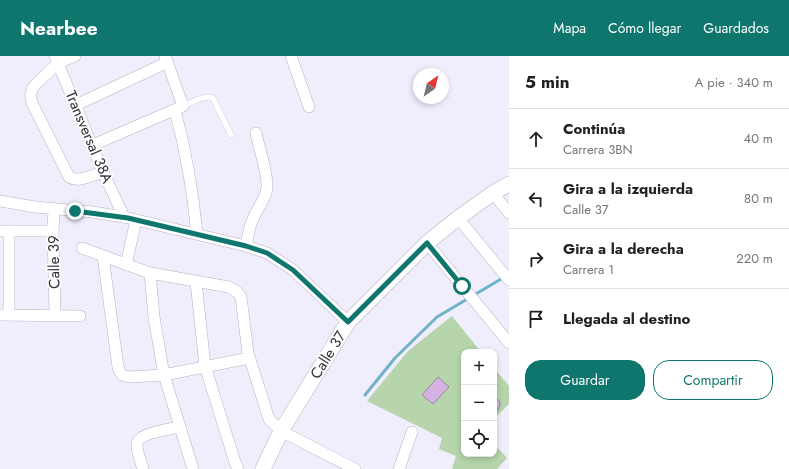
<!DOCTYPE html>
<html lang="es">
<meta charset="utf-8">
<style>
:root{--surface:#fff;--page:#f2f2f2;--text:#202124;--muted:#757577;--line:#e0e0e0;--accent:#0f766e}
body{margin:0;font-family:Jost,sans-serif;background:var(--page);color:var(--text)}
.controls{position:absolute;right:12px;bottom:12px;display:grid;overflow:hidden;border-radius:8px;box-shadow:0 2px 6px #0003}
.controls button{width:36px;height:36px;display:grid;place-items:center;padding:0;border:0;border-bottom:1px solid var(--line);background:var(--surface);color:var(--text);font:20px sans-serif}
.compass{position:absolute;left:413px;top:12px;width:36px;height:36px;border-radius:50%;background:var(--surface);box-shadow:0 2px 6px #0003;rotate:35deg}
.stop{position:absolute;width:12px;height:12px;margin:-9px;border:3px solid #0f766e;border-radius:50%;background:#fff}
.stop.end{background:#0f766e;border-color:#fff;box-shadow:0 1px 4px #0008}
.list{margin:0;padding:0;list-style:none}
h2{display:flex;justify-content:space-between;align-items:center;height:52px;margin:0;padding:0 16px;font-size:17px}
h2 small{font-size:13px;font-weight:400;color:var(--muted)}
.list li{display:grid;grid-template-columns:26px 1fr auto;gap:12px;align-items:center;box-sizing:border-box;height:60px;padding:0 16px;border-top:1px solid var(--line)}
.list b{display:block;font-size:15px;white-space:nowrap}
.list p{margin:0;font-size:13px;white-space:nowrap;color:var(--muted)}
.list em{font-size:13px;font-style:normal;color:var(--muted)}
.actions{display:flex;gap:8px;padding:12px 16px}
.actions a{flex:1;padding:9px 0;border:1px solid var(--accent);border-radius:16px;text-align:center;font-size:14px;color:var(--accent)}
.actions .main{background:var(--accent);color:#fff}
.icon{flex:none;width:22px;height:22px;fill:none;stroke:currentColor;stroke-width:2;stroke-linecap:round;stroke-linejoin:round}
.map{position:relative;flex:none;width:509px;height:413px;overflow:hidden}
header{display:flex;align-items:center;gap:24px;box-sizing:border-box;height:56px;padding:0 20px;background:var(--accent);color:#fff}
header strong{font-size:19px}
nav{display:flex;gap:22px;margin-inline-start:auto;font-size:14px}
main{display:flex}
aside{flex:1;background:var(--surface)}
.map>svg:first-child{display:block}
</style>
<header>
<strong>Nearbee</strong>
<nav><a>Mapa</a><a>Cómo llegar</a><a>Guardados</a></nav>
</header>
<main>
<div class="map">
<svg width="509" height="413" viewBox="0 0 509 413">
<rect width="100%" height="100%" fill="#f0edfc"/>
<g fill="#b6d5ac">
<path d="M 452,260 L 481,296 L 464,296 L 464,398 L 494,398 L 494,388 L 507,402 L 497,413 L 452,413 L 456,400 L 439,393 L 442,382 L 367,345 L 408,295 Z"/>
<path d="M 494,312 L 509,330 L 509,348 L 494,363 Z"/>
</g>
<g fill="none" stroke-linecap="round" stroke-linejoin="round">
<path stroke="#70b3c8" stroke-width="3" d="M 365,339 L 395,302 L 437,261 L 501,223"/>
</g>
<g fill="#d5b2e1" stroke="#938b96">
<path d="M 438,321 L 449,331 L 433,348 L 422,339 Z"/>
<path d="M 494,340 L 500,346 L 500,349 L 498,354 L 494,357 Z"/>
</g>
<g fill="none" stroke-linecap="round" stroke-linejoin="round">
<defs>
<path id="lane" d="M 183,50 C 192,47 204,38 213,42 L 231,79"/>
<g id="street">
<path d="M 55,0 L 103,116 L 124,161"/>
<path d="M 75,0 L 58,7 L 34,30 C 30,36 30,40 32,47 L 69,121 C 78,127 93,119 103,116"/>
<path d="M 291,0 L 309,51"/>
<path d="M 76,49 L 168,6"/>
<path d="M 175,54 C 186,95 193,136 197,178"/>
<path d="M 93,89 L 183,50 L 165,0"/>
<path d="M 493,137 L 509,157"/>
<path d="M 0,145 L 35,151 L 92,156 L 124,161 L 246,190 L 267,197 L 293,214 L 348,266"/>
<path d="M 54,153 L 53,175 L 55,260"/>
<path d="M 458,162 L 509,224"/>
<path d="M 0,175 L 53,175"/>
<path d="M 427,187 L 509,287"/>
<path d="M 246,190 C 248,180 249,171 253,163 C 257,152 266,143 267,132 C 268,117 259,92 256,77"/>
<path d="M 82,192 L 150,217 L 229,231 L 237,236 L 241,241 L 248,297 L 269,363 L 281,375 L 355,413"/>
<path d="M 103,200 L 118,311 L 120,316 L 122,319 L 130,321 L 164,319 L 249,302"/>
<path d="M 126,209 L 136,164"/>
<path d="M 150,217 L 154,261 L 164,319 L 193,413"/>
<path d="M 196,226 L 205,310 L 235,406 L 238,413"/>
<path d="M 0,259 L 80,260"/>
<path d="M 9,259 L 9,175"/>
<path d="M 143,413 C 141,406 135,391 138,385 C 142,377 171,373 180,371"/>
<path d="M 399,413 L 412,376"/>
</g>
<path id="secondary" d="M 263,413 L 281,375 L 348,266 L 427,187 L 458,162 L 493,137 L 509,128"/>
</defs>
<use href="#lane" stroke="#b5b3c1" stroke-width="6"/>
<use href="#street" stroke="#b5b3c1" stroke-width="12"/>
<use href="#secondary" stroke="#b5b3c1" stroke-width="16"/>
<use href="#lane" stroke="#fff" stroke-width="5.5"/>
<use href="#street" stroke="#fff" stroke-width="11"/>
<use href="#secondary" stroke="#fff" stroke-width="15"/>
</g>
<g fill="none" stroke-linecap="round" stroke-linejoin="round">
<path stroke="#0f766e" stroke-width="5" d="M 75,155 L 128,162 L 246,190 L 267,197 L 293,214 L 348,266 L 427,187 L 462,230"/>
</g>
<g text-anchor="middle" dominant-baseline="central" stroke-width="4" stroke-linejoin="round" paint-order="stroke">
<g font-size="15" fill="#323137" stroke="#fdfdfd">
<text transform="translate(89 81) rotate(67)">Transversal 38A</text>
<text transform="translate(54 206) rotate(-91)">Calle 39</text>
<text transform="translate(328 299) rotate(-58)">Calle 37</text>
</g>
</g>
</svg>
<div class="controls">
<button>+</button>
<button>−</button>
<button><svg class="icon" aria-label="locate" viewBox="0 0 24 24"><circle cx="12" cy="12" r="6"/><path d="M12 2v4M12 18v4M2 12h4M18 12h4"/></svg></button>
</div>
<svg class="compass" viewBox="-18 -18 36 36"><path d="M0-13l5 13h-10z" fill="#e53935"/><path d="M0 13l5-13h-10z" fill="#757577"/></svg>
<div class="stop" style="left:462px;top:230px"></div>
<div class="stop end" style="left:75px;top:155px"></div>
</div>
<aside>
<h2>5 min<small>A pie · 340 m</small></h2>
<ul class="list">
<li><svg class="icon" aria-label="ahead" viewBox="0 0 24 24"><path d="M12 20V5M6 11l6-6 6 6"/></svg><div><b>Continúa</b><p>Carrera 3BN</p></div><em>40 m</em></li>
<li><svg class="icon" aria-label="left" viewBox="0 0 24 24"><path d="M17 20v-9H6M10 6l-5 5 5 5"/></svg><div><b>Gira a la izquierda</b><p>Calle 37</p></div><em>80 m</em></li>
<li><svg class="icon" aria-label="right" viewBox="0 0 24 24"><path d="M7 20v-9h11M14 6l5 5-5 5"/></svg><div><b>Gira a la derecha</b><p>Carrera 1</p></div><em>220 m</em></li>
<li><svg class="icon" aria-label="arrive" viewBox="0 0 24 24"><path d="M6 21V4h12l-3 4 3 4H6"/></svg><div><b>Llegada al destino</b></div></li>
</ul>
<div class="actions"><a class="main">Guardar</a><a>Compartir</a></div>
</aside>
</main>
